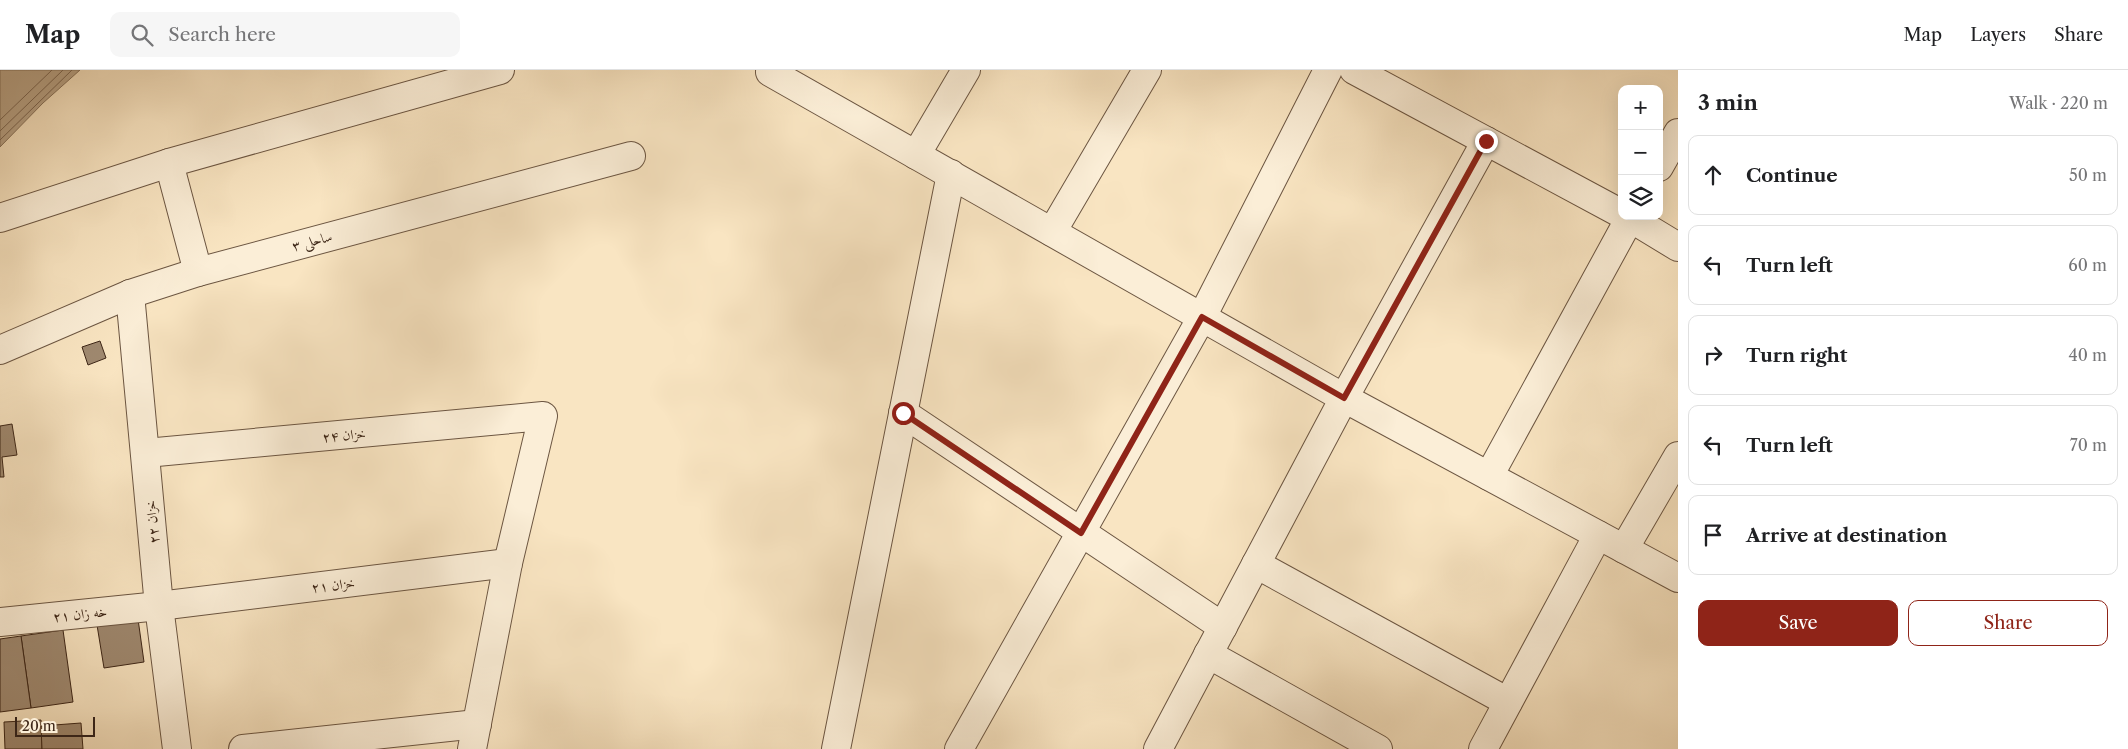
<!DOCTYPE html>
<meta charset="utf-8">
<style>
:root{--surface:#fff;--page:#f6f6f6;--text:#202124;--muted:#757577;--line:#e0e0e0;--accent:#8f2418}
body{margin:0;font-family:"Libre Caslon Text",Amiri,serif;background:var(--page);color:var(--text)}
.controls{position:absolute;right:15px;top:15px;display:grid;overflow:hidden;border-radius:10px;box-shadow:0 5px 20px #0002}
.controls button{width:45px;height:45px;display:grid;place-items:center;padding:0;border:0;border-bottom:1px solid var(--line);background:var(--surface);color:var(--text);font:25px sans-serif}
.scale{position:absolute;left:15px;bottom:12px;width:80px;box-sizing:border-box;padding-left:5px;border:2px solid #3d2617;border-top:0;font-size:14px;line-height:18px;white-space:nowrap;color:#3d2617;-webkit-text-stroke:4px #fbeed7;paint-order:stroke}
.stop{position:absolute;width:15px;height:15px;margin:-11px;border:4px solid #8f2418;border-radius:50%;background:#fff}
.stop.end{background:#8f2418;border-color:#fff;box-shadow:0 1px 5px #0008}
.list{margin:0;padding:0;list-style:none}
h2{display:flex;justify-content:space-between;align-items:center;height:65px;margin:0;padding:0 20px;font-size:21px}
h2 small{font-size:16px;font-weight:400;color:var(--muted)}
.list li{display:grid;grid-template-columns:32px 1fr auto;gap:15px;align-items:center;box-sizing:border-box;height:80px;margin:0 10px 10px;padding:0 10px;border:1px solid var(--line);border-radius:10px}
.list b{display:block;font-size:19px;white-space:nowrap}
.list em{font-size:16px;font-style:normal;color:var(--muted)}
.actions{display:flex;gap:10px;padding:15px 20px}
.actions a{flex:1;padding:11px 0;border:1px solid var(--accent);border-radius:10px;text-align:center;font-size:18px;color:var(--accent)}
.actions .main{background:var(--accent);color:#fff}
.icon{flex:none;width:28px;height:28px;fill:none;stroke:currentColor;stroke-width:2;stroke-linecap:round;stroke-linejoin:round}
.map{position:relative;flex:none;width:1678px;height:679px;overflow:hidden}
header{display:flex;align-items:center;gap:30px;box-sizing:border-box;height:70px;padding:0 25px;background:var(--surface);border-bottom:1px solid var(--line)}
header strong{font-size:24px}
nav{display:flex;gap:28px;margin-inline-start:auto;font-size:18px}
.search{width:350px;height:45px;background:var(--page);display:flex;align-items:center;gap:12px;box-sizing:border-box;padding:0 18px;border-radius:10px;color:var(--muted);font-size:19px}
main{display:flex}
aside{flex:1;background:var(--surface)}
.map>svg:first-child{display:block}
</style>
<header>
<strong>Map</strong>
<div class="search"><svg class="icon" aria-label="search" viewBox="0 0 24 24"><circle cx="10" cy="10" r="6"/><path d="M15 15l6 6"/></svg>Search here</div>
<nav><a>Map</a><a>Layers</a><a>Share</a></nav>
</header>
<main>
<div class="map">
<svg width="1678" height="679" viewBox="0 0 1678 679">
<rect width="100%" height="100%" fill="#f9e5c2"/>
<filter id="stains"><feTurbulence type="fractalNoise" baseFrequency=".004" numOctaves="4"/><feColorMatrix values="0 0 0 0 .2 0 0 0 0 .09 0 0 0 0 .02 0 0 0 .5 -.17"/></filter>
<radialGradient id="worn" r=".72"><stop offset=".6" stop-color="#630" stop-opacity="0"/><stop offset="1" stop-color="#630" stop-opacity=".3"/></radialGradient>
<path fill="#b9a488" stroke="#87725b" d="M 0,0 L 80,0 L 43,33 L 0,77 Z"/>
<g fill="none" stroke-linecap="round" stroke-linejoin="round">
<g stroke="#7b6550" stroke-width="1">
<path d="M 0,50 L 52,0"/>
<path d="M 0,61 L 63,0"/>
<path d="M 0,70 L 72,0"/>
</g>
</g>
<g fill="#9f8970" stroke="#3d2617">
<path d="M 100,271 L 106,288 L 88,295 L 82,277 Z"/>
<path d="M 12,354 L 17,385 L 2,387 L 4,407 L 0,407 L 0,356 Z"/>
<path d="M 138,549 L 144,592 L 104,598 L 97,555 Z"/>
<path d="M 63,560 L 73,632 L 31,638 L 21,566 Z"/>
<path d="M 21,566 L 31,638 L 0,642 L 0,569 Z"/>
<path d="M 41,650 L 42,679 L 5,679 L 4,652 Z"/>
<path d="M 81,653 L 83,679 L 42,679 L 41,656 Z"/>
</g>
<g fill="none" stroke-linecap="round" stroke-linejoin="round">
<defs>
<g id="minor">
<path d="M 1354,0 L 1622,144"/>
<path d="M 770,2 L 1344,328 L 1678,508"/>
<path d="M 916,85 L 966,0"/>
<path d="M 169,93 L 198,202"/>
<path d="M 1659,97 L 1678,63"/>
<path d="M 1627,146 L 1678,177"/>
<path d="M 0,148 L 169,93 L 500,0"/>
<path d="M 1052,162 L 1147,0"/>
<path d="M 130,224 L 159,536 L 177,679"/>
<path d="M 0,280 L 130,224 L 198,202 L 631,86"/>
<path d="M 903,343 L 1223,557"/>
<path d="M 146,383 L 543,346 L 508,493 L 472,679"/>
<path d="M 1489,406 L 1631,146"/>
<path d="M 1624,479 L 1678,386"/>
<path d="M 1256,494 L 1508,632"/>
<path d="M 0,552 L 159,536 L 508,493"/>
<path d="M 1208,584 L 1378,679"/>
<path d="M 243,679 L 477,654"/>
<path d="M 836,679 L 951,104"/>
<path d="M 959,679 L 1202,247 L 1328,0"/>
<path d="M 1158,679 L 1344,328 L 1486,71"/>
<path d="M 1483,679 L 1598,465"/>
</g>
</defs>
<use href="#minor" stroke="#6c5642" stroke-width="30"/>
<use href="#minor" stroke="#fbeed7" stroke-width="28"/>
</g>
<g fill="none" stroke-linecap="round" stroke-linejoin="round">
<path stroke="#8f2418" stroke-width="6" d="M 903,343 L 1081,463 L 1202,247 L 1344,328 L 1486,71"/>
</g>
<g text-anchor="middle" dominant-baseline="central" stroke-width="4" stroke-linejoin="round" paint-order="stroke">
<g font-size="14" fill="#3d2617" stroke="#fbeed7">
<text transform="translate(312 171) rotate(-15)">ساحلی ۳</text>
<text transform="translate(344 365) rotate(-5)">خزان ۲۴</text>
<text transform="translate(152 452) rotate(-95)">خزان ۲۲</text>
<text transform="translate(333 515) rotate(-7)">خزان ۲۱</text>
<text transform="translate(80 544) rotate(-6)">خه زان ۲۱</text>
</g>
</g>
<rect width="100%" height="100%" filter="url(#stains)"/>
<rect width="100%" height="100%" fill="url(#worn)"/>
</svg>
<div class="controls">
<button>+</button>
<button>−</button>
<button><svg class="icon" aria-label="layers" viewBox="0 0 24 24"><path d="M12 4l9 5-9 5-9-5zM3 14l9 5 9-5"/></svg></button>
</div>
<div class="scale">20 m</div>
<div class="stop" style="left:903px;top:343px"></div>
<div class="stop end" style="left:1486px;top:71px"></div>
</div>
<aside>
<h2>3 min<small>Walk · 220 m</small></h2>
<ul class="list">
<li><svg class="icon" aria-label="ahead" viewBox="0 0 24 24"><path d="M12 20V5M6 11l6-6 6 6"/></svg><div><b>Continue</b></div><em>50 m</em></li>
<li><svg class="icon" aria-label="left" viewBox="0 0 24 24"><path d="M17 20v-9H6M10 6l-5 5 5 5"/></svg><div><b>Turn left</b></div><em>60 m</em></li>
<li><svg class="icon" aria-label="right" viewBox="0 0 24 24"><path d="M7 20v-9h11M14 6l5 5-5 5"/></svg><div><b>Turn right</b></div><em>40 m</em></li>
<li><svg class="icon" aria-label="left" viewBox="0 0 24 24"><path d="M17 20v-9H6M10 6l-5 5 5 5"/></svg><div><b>Turn left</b></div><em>70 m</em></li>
<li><svg class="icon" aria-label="arrive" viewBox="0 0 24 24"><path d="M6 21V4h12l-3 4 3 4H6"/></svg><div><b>Arrive at destination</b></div></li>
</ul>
<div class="actions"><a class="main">Save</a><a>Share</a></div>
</aside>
</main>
